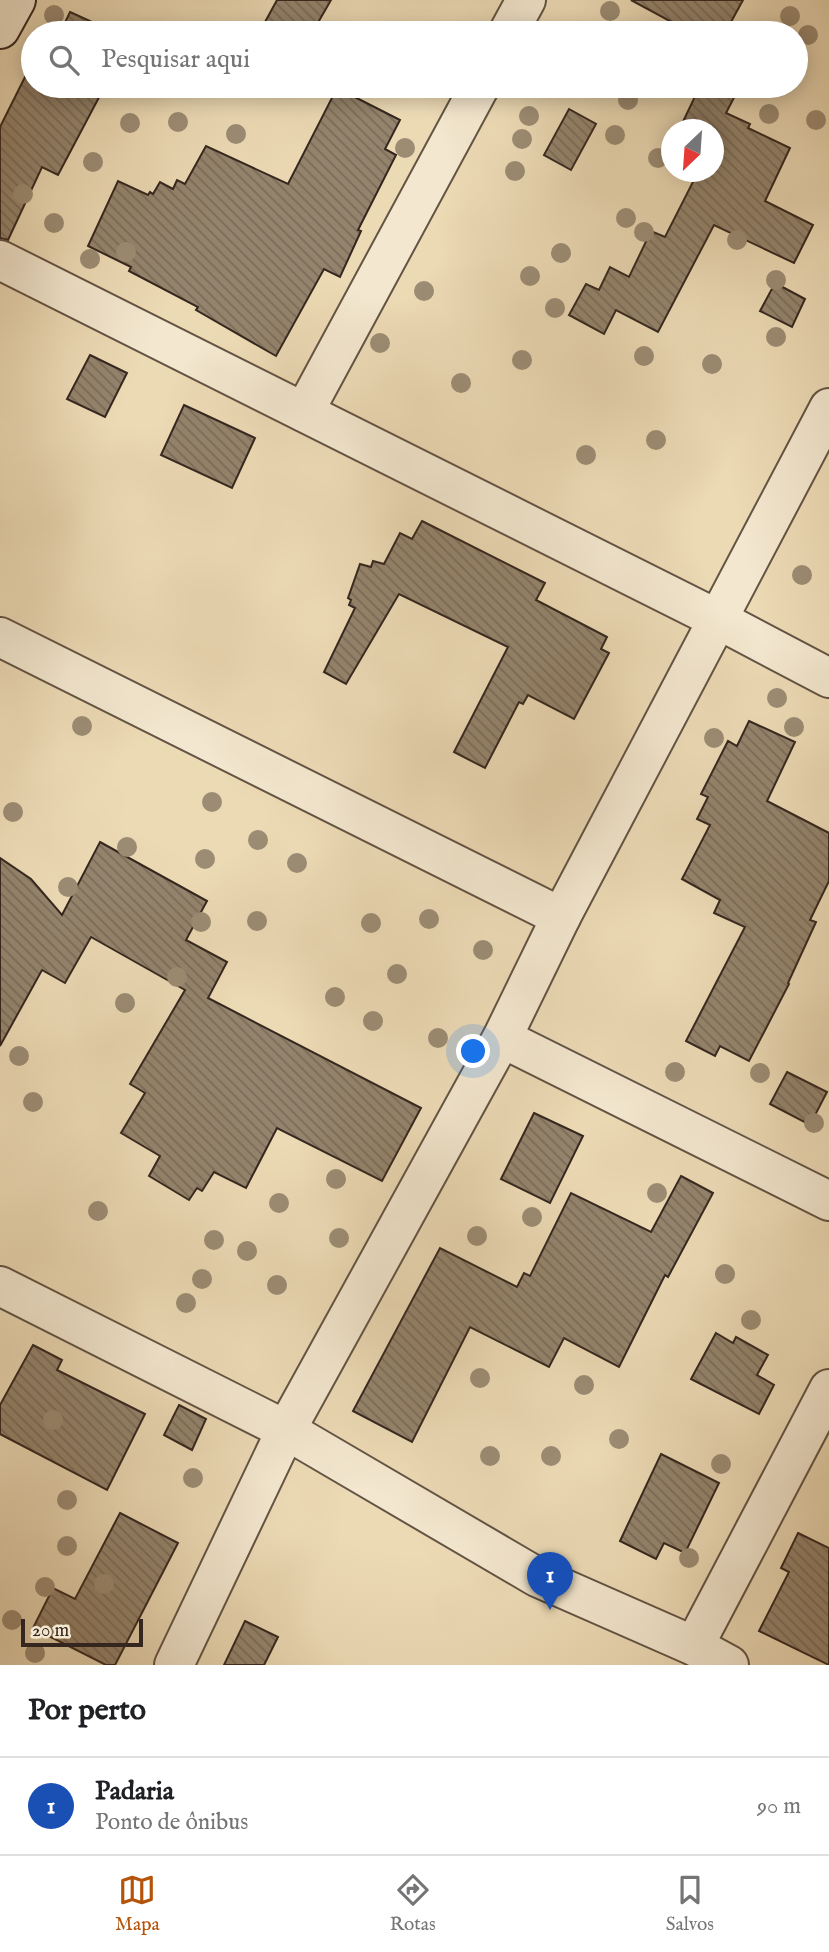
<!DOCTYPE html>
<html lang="pt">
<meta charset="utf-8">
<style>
:root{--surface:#fff;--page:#f6f6f6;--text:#202124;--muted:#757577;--line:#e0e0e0;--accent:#b45309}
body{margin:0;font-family:"IM FELL English",serif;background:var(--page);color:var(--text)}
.compass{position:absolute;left:661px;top:119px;width:63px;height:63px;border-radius:50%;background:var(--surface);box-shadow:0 4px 18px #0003;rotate:205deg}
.scale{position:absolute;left:21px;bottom:18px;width:122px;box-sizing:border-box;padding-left:7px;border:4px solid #35271f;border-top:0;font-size:19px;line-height:24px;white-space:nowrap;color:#35271f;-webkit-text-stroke:5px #f3e7cf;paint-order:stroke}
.you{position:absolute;left:474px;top:1052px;width:24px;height:24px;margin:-18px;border:5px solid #fff;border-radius:50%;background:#1a73e8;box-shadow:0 0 0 10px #1a73e833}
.badge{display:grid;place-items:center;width:46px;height:46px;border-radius:50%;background:var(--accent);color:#fff;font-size:23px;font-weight:700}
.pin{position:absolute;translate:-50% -58px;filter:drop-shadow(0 2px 4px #0008)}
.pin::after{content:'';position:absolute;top:37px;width:24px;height:21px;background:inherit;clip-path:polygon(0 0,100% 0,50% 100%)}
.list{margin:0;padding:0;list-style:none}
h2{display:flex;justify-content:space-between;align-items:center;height:91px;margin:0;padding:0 28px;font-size:30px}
h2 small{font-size:23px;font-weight:400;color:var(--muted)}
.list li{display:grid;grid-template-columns:46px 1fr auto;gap:21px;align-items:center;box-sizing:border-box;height:98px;padding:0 28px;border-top:2px solid var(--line)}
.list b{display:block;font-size:26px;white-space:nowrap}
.list p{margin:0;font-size:23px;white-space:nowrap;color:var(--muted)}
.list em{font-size:23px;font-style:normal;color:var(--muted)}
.icon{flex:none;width:38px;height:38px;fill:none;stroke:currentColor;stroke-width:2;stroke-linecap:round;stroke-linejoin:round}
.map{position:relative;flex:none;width:829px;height:1665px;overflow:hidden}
.search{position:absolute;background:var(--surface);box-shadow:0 4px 18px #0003;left:21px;right:21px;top:21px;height:77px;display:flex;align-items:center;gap:18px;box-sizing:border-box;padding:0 24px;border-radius:38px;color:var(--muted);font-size:26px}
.sheet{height:189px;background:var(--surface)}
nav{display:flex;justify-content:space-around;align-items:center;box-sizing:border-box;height:98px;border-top:2px solid var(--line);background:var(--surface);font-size:19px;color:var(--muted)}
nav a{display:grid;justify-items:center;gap:4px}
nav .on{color:var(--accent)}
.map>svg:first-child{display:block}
</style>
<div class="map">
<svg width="829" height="1665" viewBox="0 0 829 1665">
<defs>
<pattern id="building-back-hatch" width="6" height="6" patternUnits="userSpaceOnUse" patternTransform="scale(1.75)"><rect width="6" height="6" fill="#94846d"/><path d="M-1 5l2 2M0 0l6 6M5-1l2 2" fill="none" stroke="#7a6c59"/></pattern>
</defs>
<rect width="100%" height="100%" fill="#ecdab5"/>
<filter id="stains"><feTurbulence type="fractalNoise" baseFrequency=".00286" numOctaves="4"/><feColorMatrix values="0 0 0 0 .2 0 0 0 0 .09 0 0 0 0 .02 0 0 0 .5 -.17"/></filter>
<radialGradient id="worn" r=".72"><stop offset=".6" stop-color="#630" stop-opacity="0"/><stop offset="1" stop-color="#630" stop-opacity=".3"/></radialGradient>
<g fill="url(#building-back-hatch)" stroke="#35271f" stroke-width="2">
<path d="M 277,0 L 331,0 L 312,33 L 259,33 Z"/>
<path d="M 631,0 L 743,0 L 725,33 L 692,33 Z"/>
<path d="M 70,12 L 116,33 L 60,33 Z"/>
<path d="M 33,61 L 33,86 L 105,86 L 58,175 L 42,167 L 8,240 L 0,238 L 0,127 Z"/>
<path d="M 700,86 L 740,86 L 726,113 L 750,124 L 748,128 L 790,148 L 765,201 L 813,225 L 794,263 L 714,225 L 658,332 L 616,310 L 604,334 L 569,315 L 586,284 L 599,290 L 610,267 L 629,277 L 651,231 L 665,237 L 698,172 L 713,172 L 713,130 L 679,130 Z"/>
<path d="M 337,88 L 400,120 L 385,149 L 396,155 L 358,230 L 361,231 L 340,277 L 324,269 L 276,356 L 196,310 L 198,307 L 129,271 L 131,267 L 88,246 L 118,181 L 148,195 L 150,192 L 153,194 L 160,182 L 173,189 L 177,180 L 185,184 L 206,146 L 288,184 Z"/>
<path d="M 569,109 L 596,124 L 571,170 L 544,155 Z"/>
<path d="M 775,283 L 805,299 L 792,327 L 760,311 Z"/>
<path d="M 90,355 L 127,373 L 105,417 L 67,399 Z"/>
<path d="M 184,405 L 255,438 L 232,488 L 161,455 Z"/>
<path d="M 422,521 L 545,583 L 536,600 L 607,637 L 601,649 L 609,653 L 574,719 L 528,695 L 523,704 L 519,702 L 485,768 L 454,752 L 508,647 L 399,594 L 346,684 L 324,672 L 355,608 L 349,605 L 351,600 L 348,598 L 360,564 L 371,567 L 373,561 L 384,564 L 400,533 L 412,539 Z"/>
<path d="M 749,721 L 795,742 L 767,801 L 829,833 L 829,881 L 810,920 L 816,922 L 788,983 L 789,984 L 749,1061 L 720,1046 L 715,1056 L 686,1041 L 745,927 L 714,913 L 720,900 L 682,879 L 710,825 L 697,819 L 708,797 L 701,794 L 728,741 L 737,746 Z"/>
<path d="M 100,842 L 207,901 L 186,940 L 227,962 L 208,998 L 421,1108 L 382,1181 L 277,1128 L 246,1188 L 214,1172 L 202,1191 L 197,1188 L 189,1200 L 149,1176 L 160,1156 L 121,1133 L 145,1093 L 130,1084 L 185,990 L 91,937 L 65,983 L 42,970 L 0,1046 L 0,858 L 31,879 L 62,915 Z"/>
<path d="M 787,1072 L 827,1092 L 810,1125 L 770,1104 Z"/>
<path d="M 534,1113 L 583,1136 L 550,1203 L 501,1179 Z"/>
<path d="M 681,1176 L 713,1193 L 668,1277 L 665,1275 L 619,1367 L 564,1338 L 549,1367 L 470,1327 L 412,1442 L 353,1411 L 440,1248 L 517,1287 L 524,1273 L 530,1276 L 571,1193 L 651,1232 Z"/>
<path d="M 716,1333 L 733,1343 L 736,1337 L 768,1355 L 757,1375 L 774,1385 L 759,1414 L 691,1379 Z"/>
<path d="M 33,1345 L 62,1360 L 57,1370 L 145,1414 L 107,1490 L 0,1434 L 0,1405 Z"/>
<path d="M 179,1405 L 206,1419 L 192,1450 L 164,1435 Z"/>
<path d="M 661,1454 L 719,1483 L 685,1553 L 664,1543 L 656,1559 L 620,1541 Z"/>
<path d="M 120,1513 L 178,1543 L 115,1665 L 106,1665 L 33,1628 L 53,1588 L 75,1599 Z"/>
<path d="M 798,1533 L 829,1548 L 829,1665 L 759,1631 L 789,1572 L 781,1568 Z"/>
<path d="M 245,1621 L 278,1637 L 264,1665 L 224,1665 Z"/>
</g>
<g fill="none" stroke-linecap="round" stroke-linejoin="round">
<defs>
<g id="street">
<path d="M 508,33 L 526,0"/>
<path d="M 0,260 L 719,620 L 829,678"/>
<path d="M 304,412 L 480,86"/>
<path d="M 0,637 L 561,917"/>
<path d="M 502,1038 L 829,1201"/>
<path d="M 0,1286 L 286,1430 L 537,1577 L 694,1646 L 729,1665"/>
<path d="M 694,1646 L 829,1389"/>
<path d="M 174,1665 L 286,1430 L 502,1038 L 561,917 L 829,408"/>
</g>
<path id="secondary" d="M 0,29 L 16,0"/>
</defs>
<use href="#street" stroke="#635444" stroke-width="42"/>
<use href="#secondary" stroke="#35271f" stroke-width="42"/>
<use href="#street" stroke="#f3e7cf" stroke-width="38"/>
<use href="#secondary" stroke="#f3e7cf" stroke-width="38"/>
</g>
<g fill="#9c8c74">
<circle cx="610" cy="11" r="10"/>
<circle cx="54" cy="15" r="10"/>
<circle cx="790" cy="16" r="10"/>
<circle cx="808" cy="35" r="10"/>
<circle cx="628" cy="100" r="10"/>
<circle cx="769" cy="114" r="10"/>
<circle cx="529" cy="116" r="10"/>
<circle cx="816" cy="120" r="10"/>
<circle cx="178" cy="122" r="10"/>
<circle cx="130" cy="123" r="10"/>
<circle cx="236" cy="134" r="10"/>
<circle cx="615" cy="135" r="10"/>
<circle cx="522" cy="139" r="10"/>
<circle cx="405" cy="148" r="10"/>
<circle cx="658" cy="158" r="10"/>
<circle cx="93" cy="162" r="10"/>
<circle cx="515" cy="171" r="10"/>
<circle cx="23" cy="194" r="10"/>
<circle cx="626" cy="218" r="10"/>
<circle cx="54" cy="223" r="10"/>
<circle cx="644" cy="232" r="10"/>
<circle cx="737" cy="240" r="10"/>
<circle cx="126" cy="252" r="10"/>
<circle cx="561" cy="253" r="10"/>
<circle cx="90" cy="259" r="10"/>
<circle cx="530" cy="276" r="10"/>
<circle cx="776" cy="280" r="10"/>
<circle cx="424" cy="291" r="10"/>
<circle cx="555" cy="308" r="10"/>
<circle cx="776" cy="337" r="10"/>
<circle cx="380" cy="343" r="10"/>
<circle cx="644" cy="356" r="10"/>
<circle cx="522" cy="360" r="10"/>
<circle cx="712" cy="364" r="10"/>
<circle cx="461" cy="383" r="10"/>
<circle cx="656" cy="440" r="10"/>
<circle cx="586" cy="455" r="10"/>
<circle cx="802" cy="575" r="10"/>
<circle cx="777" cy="698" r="10"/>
<circle cx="82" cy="726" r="10"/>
<circle cx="794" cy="727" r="10"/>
<circle cx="714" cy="738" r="10"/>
<circle cx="212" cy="802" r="10"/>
<circle cx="13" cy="812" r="10"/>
<circle cx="258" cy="840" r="10"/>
<circle cx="127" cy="847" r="10"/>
<circle cx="205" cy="859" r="10"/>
<circle cx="297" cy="863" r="10"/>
<circle cx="68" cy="887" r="10"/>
<circle cx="429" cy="919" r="10"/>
<circle cx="257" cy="921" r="10"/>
<circle cx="201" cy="922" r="10"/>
<circle cx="371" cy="923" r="10"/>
<circle cx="483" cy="950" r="10"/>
<circle cx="397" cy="974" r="10"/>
<circle cx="177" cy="977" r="10"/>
<circle cx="335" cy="997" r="10"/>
<circle cx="125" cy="1003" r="10"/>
<circle cx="373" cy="1021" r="10"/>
<circle cx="438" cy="1038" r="10"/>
<circle cx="19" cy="1056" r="10"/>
<circle cx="675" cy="1072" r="10"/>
<circle cx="760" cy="1073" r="10"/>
<circle cx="33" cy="1102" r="10"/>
<circle cx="814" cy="1123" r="10"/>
<circle cx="336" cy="1179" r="10"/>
<circle cx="657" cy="1193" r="10"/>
<circle cx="279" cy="1203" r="10"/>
<circle cx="98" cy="1211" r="10"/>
<circle cx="532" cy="1217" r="10"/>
<circle cx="477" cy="1236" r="10"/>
<circle cx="339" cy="1238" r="10"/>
<circle cx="214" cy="1240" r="10"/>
<circle cx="247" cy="1251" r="10"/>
<circle cx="725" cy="1274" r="10"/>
<circle cx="202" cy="1279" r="10"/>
<circle cx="277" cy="1285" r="10"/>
<circle cx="186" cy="1303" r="10"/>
<circle cx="751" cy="1320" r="10"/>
<circle cx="480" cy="1378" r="10"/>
<circle cx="584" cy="1385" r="10"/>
<circle cx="53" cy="1420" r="10"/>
<circle cx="619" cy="1439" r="10"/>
<circle cx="490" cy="1456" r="10"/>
<circle cx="551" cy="1456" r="10"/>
<circle cx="721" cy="1464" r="10"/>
<circle cx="193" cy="1478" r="10"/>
<circle cx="67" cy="1500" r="10"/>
<circle cx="67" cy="1546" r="10"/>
<circle cx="689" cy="1558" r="10"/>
<circle cx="104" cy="1584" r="10"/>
<circle cx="45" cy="1587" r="10"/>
<circle cx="12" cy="1620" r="10"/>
<circle cx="35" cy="1653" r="10"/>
</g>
<rect width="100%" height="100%" filter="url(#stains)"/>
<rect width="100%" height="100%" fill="url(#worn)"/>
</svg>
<svg class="compass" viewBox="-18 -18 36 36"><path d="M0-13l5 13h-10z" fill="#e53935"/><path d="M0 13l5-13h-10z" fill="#757577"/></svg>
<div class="scale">20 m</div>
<div class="you"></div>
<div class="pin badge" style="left:550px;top:1610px;background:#1a4fb4">1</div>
<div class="search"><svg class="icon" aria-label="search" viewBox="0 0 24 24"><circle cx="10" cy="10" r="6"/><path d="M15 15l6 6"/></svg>Pesquisar aqui</div>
</div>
<section class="sheet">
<h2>Por perto<small></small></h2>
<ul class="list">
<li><span class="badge" style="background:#1a4fb4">1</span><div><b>Padaria</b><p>Ponto de ônibus</p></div><em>90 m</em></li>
</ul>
</section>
<nav>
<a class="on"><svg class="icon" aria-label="map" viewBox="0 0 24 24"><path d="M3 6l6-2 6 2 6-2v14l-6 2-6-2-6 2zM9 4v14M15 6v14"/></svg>Mapa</a>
<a><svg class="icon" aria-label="directions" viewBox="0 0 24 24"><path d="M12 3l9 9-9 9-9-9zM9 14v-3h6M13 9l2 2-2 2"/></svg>Rotas</a>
<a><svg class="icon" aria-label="saved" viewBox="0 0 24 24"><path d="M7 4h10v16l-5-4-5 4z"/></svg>Salvos</a>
</nav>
